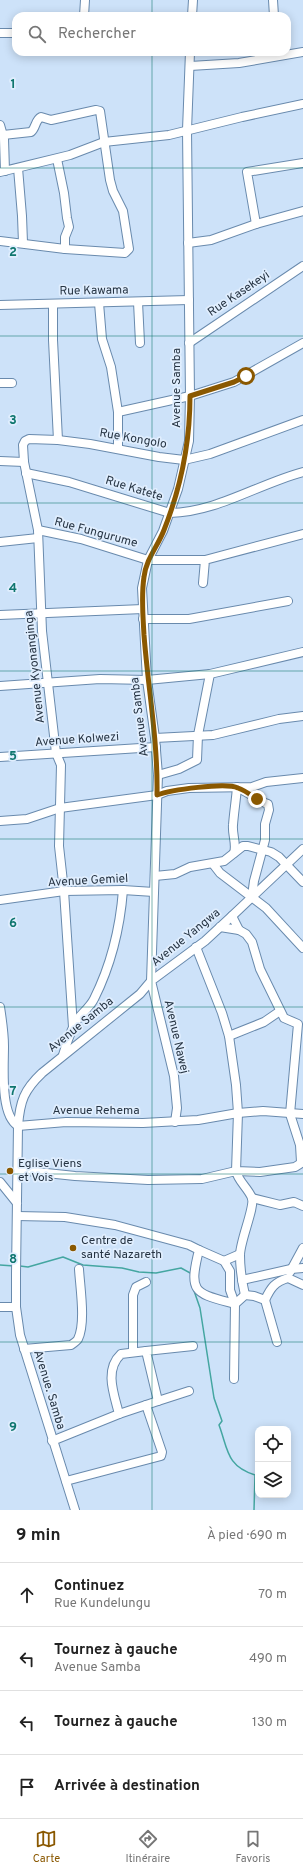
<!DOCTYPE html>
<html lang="fr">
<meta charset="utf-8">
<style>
:root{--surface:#fff;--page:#f6f6f6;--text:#222;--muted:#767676;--line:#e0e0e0;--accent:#8a5800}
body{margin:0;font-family:Overpass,sans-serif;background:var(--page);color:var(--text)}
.controls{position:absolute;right:12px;bottom:12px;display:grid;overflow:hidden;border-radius:8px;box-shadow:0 2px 10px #0003}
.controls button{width:36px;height:36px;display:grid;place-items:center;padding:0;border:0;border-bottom:1px solid var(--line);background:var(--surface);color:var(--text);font:20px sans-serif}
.stop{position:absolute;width:12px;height:12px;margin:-9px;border:3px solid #8a5800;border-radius:50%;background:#fff}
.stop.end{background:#8a5800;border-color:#fff;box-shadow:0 1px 4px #0008}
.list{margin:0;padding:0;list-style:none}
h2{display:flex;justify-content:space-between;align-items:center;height:52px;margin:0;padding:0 16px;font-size:17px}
h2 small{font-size:13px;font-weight:400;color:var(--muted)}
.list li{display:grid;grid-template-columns:26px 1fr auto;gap:12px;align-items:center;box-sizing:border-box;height:64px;padding:0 16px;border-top:1px solid var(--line)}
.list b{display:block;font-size:15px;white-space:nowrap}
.list p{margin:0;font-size:13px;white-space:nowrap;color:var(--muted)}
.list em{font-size:13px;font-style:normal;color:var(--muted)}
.icon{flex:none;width:22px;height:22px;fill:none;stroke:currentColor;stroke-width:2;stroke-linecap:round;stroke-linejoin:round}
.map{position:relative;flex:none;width:303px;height:1510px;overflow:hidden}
.search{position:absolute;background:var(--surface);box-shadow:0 2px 10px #0003;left:12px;right:12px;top:12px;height:44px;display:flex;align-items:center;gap:10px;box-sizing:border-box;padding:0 14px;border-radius:12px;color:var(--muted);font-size:15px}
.sheet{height:308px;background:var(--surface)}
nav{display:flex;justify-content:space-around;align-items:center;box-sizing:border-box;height:56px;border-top:1px solid var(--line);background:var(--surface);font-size:11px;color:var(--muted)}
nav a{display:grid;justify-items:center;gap:2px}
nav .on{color:var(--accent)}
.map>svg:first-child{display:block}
</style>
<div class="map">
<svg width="303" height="1510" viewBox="0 0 303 1510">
<rect width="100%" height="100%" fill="#cde2f9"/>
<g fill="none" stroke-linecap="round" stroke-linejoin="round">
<g stroke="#44a6a1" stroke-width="1.5">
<path d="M 0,1265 L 14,1266"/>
<path d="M 20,1266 L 28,1267 L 63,1257 L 83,1265 L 122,1268 L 139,1272 L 156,1273 L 181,1268 L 192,1274"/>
<path d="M 192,1285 L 200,1308 L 214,1398 L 222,1421 L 219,1425 C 228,1449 226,1466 255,1475 L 254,1510"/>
</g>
<defs>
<g id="minor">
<path d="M 273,0 L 274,16"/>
<path d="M 84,16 L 85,0"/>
<path d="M 192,16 L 193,0"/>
<path d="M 0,33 L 16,33"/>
<path d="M 190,66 L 239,63 L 303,52"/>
<path d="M 0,125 L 4,139 L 5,171"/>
<path d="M 57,159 L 64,193 L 67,218 L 69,227 L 65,237 L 65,249"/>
<path d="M 18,168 L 22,216 L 23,243"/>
<path d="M 0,172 L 70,155 L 104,142 L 169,135 L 242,117 L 303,104"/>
<path d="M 256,224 L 247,172 L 303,163"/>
<path d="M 0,241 L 65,249 L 125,253 L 129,249 L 123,211 L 113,191 L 110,180 L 100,111 L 96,110 L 51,120 L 41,117 C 35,120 36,128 31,132 L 3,135"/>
<path d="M 188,243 L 211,240 L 256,224 L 303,211"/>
<path d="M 138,302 L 140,343"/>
<path d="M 99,303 L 102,339 L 111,367 L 118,412 L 118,449"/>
<path d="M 53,304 L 53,340 L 58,440"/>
<path d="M 0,305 L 189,300"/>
<path d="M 189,343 L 303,266"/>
<path d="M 0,383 L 12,383"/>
<path d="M 118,412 L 190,396 L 234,382 L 303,343"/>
<path d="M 0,461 L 24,462"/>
<path d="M 26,473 L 69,482 L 170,513 C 217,512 258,484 303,472"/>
<path d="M 38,530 L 81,539 L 148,560 L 205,560"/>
<path d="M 0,542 L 38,538"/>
<path d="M 203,583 L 205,560 L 303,534"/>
<path d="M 0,615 L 143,609"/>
<path d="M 143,619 L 189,619 L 288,601"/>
<path d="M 0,686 L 100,679 L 147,680 L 210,674 L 303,652"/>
<path d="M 155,738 L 213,735 L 279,719 L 303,716"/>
<path d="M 0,757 L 156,747"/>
<path d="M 158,775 L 179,769 L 197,760 L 198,735 L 210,674"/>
<path d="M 0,821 L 27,819 L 60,808 L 157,795 L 167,791 L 189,788 L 252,787 L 266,782 L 303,778"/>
<path d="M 234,853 C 237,844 232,835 233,825 C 234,812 236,800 237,787 L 265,803 L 268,804 L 269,810 L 265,824 L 265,840 L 254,881 L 252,896"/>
<path d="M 213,864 L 220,873 L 266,908 L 303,948"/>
<path d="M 155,876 L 175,874 L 190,867 L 224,861 L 243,846 L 248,846 L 271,852 L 279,857 L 303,882"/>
<path d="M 0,900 L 64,891 L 123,890 L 154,892"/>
<path d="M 232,916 L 303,849"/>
<path d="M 220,927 L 239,930"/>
<path d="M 196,947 L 222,1013 L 229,1036 L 236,1085 L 238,1113 L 236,1171 L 260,1172 L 295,1167 L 303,1162"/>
<path d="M 0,1007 C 2,1020 4,1033 4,1046 C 4,1069 0,1115 18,1126 L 66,1122 L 143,1123 L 198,1120 L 238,1113 L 263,1111 L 303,1114"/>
<path d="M 73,1027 L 64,891 L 59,846 L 61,765 L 56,753 L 42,631 L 38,530 L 24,462 L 23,445 L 25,441 L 29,439 L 58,440 L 90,444 L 159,457 L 184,460 L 210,454 L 303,420"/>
<path d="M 229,1036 L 264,1022 L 280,1011"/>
<path d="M 63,1055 C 67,1043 70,1031 77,1020 C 82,1013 90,1007 94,999 C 112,963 120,929 123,890"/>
<path d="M 175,1122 L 177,1108 L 174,1076 L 151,981 L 205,941 L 232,916 L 239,930 L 246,934 L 252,942 L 260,969 L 284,1018 L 298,1024 L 290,1114 L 300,1145 L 301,1162"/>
<path d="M 18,1170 L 75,1176 L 148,1180 L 202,1179 L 236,1171 C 238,1181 248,1188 252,1198 C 255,1207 240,1241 240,1255 C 240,1269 242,1282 245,1295"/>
<path d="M 0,1182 L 17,1203"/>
<path d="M 252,1198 L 280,1205 L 294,1202 L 303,1206"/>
<path d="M 17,1216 L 65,1217 L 115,1225 L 189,1245 L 199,1250 C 188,1294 195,1293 235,1304 L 245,1295 L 254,1296 L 265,1300 L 277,1342"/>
<path d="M 199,1250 L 224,1261 L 230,1271 L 230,1290 L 235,1304 L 234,1379"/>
<path d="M 224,1261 L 240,1254"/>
<path d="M 290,1272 L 303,1248"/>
<path d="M 242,1280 L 291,1269 L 303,1268"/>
<path d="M 265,1300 C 271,1287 275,1282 288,1278 L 303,1285"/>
<path d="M 0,1307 L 16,1307"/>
<path d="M 24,1349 L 71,1345 C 74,1343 77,1341 78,1339 C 86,1323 80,1287 79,1269"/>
<path d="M 133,1352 L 133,1295 L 136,1287 L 146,1282"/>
<path d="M 158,1401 L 189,1391"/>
<path d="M 119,1414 C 114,1394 104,1370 121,1354 L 146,1351"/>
<path d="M 52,1441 L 119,1414 L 158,1401 L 146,1351 L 193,1346"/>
<path d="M 66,1481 L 161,1456 L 162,1452 L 146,1405"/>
<path d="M 75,1510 L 20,1335 L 16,1307 L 16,1274 L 18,1126 C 20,1101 24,1090 42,1073 L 140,994 L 151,981 L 158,775 L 155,738 L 147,680 L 142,588 L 148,560 L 163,531 L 178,489 L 189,441 L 190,396 L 187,130 L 190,52"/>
</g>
</defs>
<use href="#minor" stroke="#698aad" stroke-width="10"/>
<use href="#minor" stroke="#fff" stroke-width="8"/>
</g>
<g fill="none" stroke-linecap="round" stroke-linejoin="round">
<path stroke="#8a5800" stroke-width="5" d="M 246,376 L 234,382 L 190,396 C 190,442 181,487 164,530 C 158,546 146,559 144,577 C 141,596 143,616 144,635 C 148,688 158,741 157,795 C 170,790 226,782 238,788 C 244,790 251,795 257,799"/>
</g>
<path fill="none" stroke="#0f766e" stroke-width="1" stroke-opacity="0.55" d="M 152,0 L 152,16M 152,52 L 152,1510M 0,168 L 303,168M 0,336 L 303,336M 0,503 L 303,503M 0,671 L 303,671M 0,839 L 303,839M 0,1007 L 303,1007M 0,1174 L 303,1174M 0,1342 L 303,1342"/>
<g fill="#8a5800" stroke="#e0eefe" stroke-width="1.5">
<circle cx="10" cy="1171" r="4"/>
<circle cx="73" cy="1248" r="4"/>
</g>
<g text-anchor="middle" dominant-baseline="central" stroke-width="3.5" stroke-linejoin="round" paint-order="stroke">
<g font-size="12" fill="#263443" stroke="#e0eefe">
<text transform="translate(94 291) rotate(-1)">Rue Kawama</text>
<text transform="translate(239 294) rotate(-34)">Rue Kasekeyi</text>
<text transform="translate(177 388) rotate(-90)">Avenue Samba</text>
<text transform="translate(133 439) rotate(10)">Rue Kongolo</text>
<text transform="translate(134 489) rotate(17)">Rue Katete</text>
<text transform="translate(96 533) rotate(15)">Rue Fungurume</text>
<text transform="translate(35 667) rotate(-96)">Avenue Kyonanginga</text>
<text transform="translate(140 717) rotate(-97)">Avenue Samba</text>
<text transform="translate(77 740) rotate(-4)">Avenue Kolwezi</text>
<text transform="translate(88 881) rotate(-3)">Avenue Gemiel</text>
<text transform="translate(186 938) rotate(-39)">Avenue Yangwa</text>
<text transform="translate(81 1025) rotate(-39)">Avenue Samba</text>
<text transform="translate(176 1037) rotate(77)">Avenue Nawej</text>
<text x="96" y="1111">Avenue Rehema</text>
<text transform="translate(49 1390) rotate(73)">Avenue. Samba</text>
</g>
<g font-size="12" fill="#263443" stroke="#e0eefe" text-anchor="start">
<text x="18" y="1164">Eglise Viens<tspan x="18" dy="14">et Vois</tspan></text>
<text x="81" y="1241">Centre de<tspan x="81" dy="14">santé Nazareth</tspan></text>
</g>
</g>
<g font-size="13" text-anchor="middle" font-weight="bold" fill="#0f766e" stroke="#e0eefe" stroke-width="3.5" stroke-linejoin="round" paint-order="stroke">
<text x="13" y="88">1</text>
<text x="13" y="256">2</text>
<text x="13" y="424">3</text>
<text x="13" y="592">4</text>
<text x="13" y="760">5</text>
<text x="13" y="927">6</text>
<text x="13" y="1095">7</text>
<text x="13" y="1263">8</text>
<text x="13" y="1431">9</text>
</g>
</svg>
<div class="controls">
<button><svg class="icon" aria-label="locate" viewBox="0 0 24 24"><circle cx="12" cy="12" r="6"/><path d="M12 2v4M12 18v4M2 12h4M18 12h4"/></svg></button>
<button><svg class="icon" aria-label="layers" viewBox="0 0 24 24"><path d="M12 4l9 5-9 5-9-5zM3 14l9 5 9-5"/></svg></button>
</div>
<div class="stop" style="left:246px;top:376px"></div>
<div class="stop end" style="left:257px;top:799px"></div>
<div class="search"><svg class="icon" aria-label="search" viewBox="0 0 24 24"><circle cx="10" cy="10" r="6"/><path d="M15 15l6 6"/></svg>Rechercher</div>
</div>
<section class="sheet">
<h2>9 min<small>À pied · 690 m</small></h2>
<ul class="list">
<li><svg class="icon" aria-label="ahead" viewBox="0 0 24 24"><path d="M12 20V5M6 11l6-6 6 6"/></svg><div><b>Continuez</b><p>Rue Kundelungu</p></div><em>70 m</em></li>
<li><svg class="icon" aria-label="left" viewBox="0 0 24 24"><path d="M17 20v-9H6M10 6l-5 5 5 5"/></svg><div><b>Tournez à gauche</b><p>Avenue Samba</p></div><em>490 m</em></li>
<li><svg class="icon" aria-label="left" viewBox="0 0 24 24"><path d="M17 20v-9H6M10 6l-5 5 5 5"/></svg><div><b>Tournez à gauche</b></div><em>130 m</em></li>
<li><svg class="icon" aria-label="arrive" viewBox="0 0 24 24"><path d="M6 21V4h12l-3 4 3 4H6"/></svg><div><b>Arrivée à destination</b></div></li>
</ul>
</section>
<nav>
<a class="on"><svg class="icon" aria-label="map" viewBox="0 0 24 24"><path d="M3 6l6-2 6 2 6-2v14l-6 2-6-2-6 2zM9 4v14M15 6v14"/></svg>Carte</a>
<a><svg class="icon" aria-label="directions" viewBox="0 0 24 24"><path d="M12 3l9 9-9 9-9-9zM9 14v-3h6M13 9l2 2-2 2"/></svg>Itinéraire</a>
<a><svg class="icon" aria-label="saved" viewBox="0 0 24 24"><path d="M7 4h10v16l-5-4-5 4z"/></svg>Favoris</a>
</nav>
